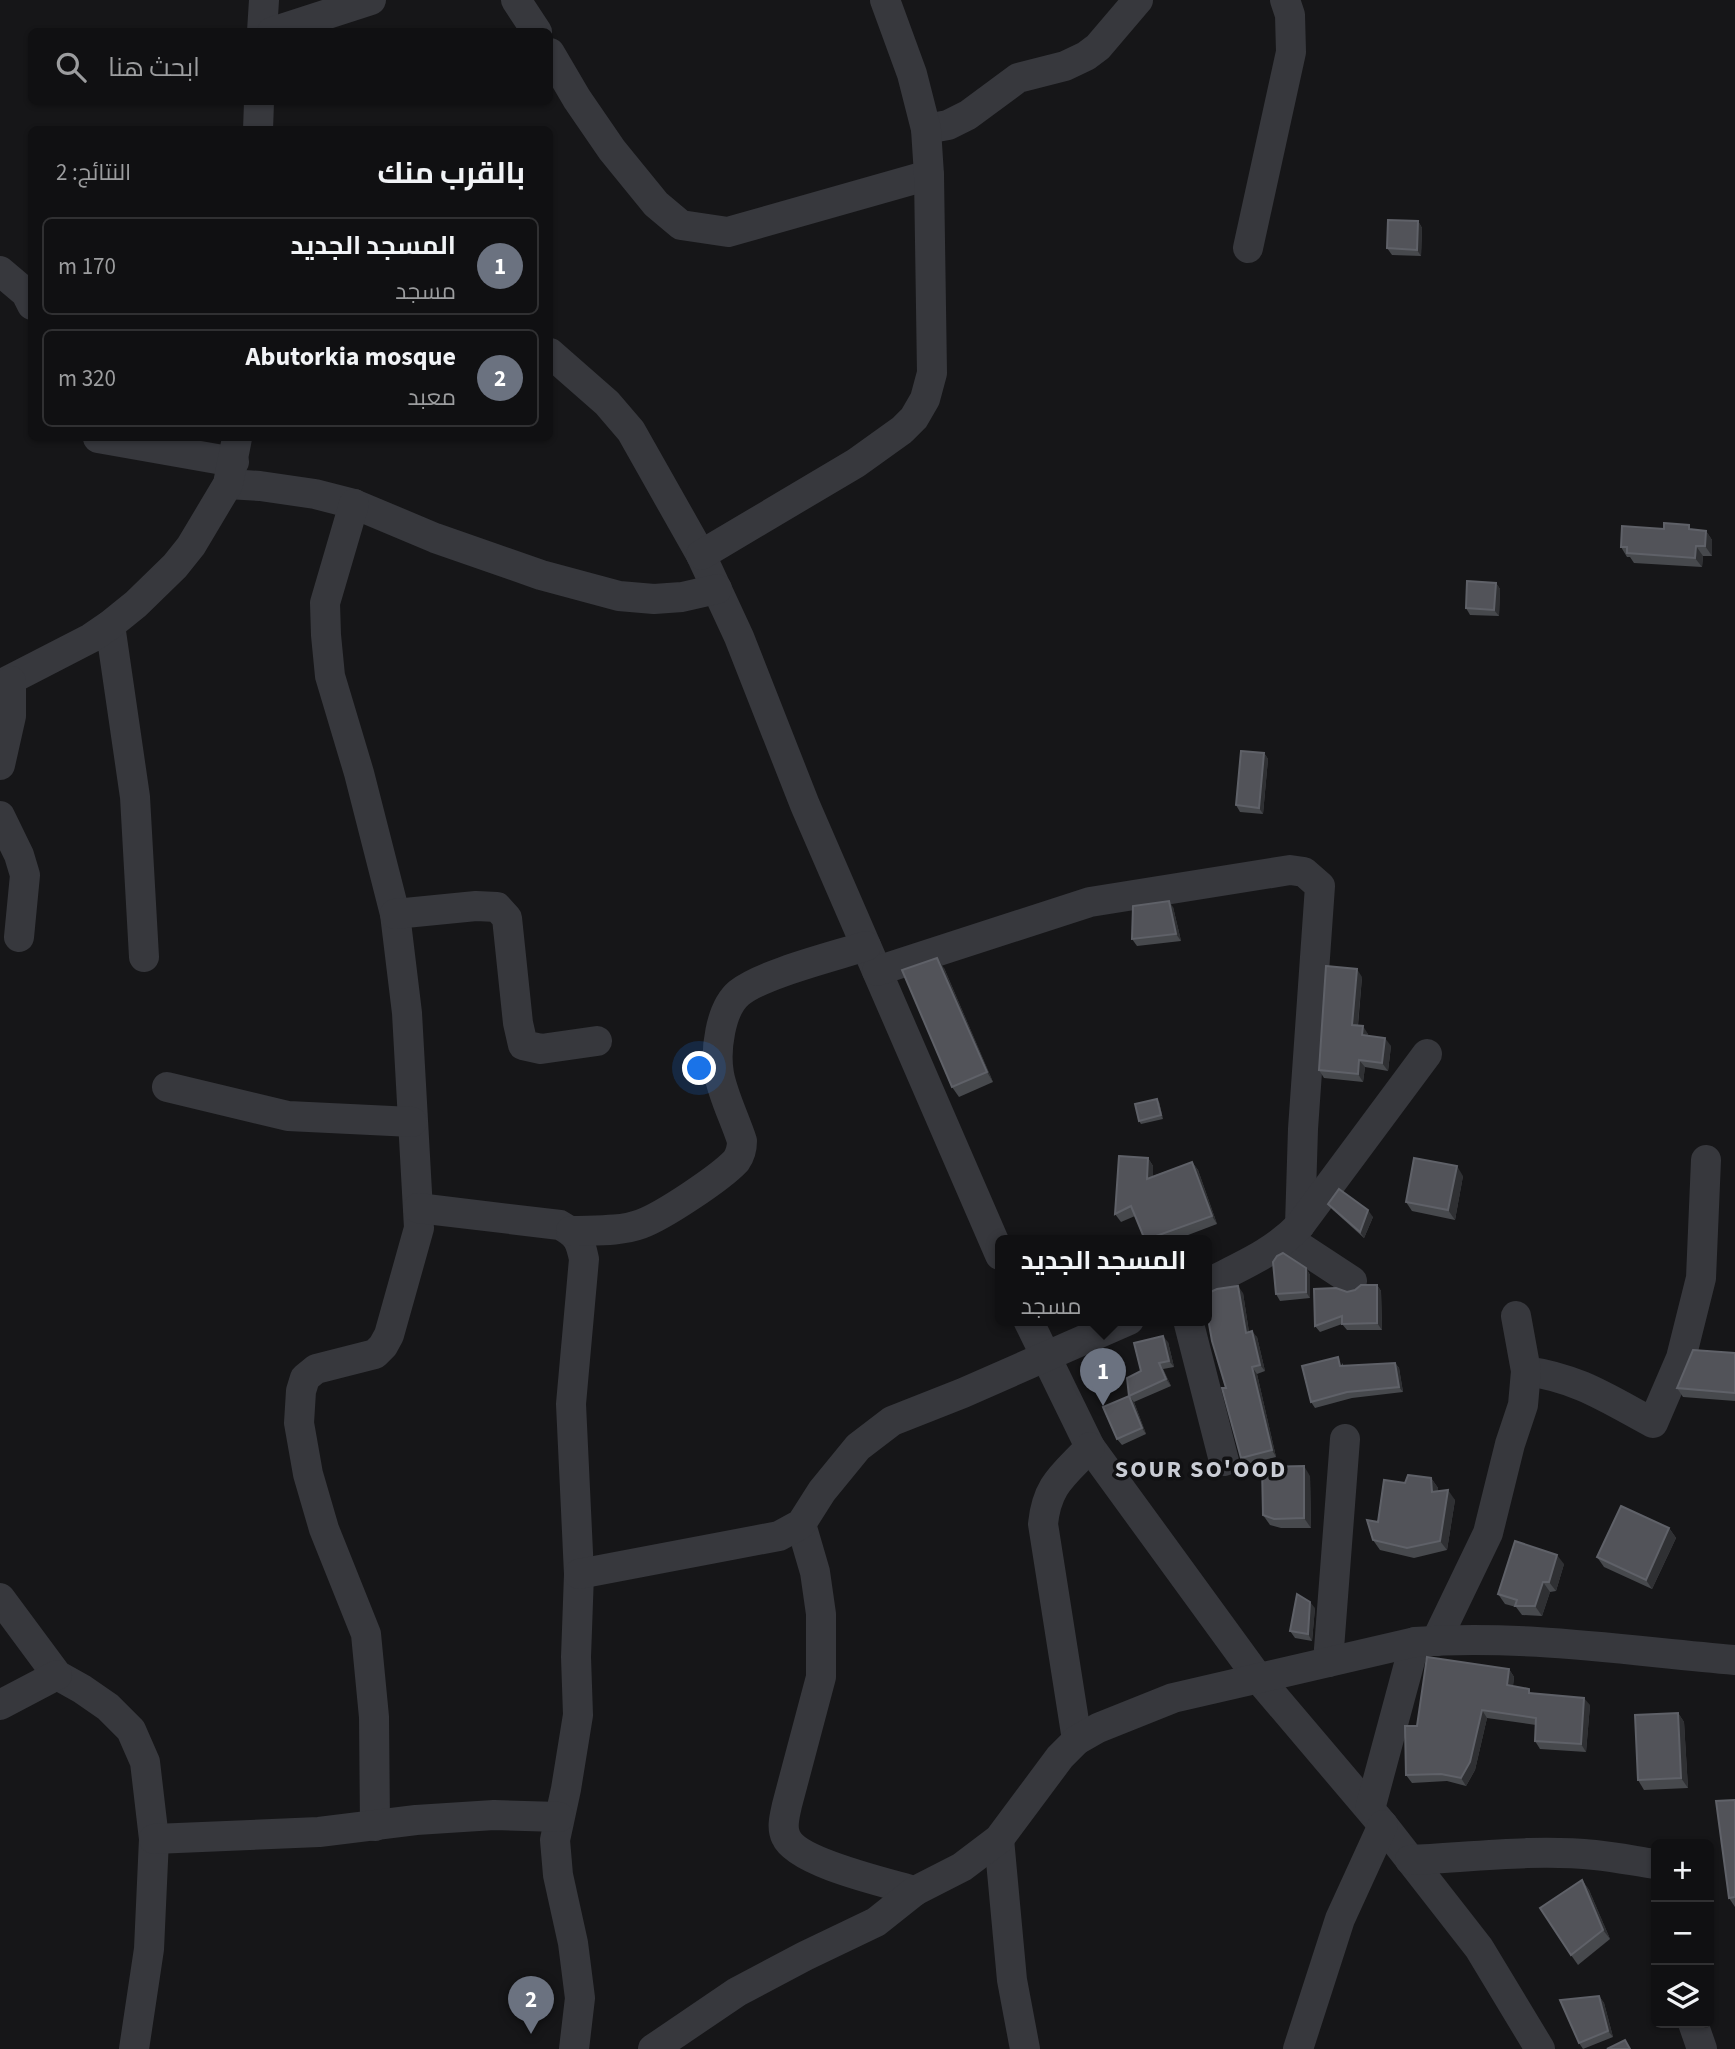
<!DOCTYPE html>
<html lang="ar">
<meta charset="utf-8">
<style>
:root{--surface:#101012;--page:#1e1e20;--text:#f1f3f6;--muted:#9c9d9f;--line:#303032;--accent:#d93025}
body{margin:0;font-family:"Source Sans 3",Cairo,sans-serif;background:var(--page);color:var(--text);direction:rtl}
.controls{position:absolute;right:21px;bottom:21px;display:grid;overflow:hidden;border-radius:10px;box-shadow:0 2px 5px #0004}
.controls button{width:63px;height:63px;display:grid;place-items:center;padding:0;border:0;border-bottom:2px solid var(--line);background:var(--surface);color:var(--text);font:35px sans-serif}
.you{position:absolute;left:700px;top:1069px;width:24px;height:24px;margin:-18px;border:5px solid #fff;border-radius:50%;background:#1a73e8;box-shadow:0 0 0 10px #1a73e833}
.badge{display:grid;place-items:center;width:46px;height:46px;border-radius:50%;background:var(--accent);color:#fff;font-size:23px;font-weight:700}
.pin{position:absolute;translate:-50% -58px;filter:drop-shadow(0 2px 4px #0008)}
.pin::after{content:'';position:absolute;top:37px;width:24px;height:21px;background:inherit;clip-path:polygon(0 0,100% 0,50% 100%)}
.popup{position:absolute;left:995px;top:1235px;width:217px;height:91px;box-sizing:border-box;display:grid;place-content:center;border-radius:10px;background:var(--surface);filter:drop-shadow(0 2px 5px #0005);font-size:23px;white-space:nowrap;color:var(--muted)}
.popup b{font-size:26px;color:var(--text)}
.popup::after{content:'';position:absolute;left:50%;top:100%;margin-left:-14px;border:14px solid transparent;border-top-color:var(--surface)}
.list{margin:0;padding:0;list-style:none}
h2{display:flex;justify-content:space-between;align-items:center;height:91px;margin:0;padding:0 28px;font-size:30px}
h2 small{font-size:23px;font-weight:400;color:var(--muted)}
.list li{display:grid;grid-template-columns:46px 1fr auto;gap:21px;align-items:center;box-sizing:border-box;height:98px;margin:0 14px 14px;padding:0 14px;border:2px solid var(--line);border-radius:10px}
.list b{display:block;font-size:26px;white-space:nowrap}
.list p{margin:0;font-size:23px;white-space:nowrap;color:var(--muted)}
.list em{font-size:23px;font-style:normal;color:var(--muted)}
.icon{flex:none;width:38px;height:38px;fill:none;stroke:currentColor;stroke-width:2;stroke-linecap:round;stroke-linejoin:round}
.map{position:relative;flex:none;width:1735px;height:2049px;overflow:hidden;direction:ltr}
.search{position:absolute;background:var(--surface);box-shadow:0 2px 5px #0004;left:28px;top:28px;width:525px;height:77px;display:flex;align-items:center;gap:18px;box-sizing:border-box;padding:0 24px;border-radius:10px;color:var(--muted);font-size:26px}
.panel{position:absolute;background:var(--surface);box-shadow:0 2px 5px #0004;left:28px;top:126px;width:525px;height:315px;border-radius:10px;direction:rtl}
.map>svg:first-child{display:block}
</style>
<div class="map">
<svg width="1735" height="2049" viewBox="0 0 1735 2049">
<rect width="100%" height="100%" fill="#161618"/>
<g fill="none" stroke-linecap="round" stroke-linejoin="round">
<g stroke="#37383d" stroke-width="30">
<path d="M 516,0 L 537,32"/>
<path d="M 262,32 L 264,0"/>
<path d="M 272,32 L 371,0"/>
<path d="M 550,53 L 577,99 L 612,150 L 656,204 L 681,225 L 728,232 L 929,175"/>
<path d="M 926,129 L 948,125 L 968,115 L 1018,78 L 1065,66 L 1086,56 L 1098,47 L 1138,0"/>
<path d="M 258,130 L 259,102"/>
<path d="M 1248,248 L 1291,52 L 1290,15 L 1285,0"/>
<path d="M 0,271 L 26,293 L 32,305"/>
<path d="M 550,353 L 607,403 L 631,431 L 701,555 L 739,637 L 805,805 L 1000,1255"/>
<path d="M 98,438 L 234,462"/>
<path d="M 228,484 L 260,486 L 315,494 L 354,504 L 435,538 L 541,575 L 619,596 L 654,599 L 682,597 L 717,589"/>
<path d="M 354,504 L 325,603 L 326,635 L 330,676 L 359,773 L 395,914 L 407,1013 L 419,1228 L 389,1335 L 383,1346 L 375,1354 L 316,1369 L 305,1378 L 301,1391 L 299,1423 L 308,1474 L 324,1529 L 366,1634 L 374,1717 L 375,1826"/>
<path d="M 701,555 L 856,463 L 902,430 L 914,418 L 925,399 L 932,373 L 929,175 L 926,129 L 912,74 L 885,0"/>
<path d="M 110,625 L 135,797 L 144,957"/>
<path d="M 0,685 L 91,638 L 110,625 L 136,604 L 175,566 L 191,546 L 228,484 L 237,438"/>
<path d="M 0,765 L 11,716 L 11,681"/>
<path d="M 0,816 L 19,855 L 25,875 L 19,937"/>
<path d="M 395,914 L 476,906 L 497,907 L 507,918 L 518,1023 L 523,1045 L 541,1049 L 597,1041"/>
<path d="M 877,971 L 1090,902 L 1290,870 L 1304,872 L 1320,886 L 1303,1129 L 1300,1225"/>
<path d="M 167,1087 L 288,1116 L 412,1122"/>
<path d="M 418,1208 L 560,1225 C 578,1235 580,1240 584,1259 L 571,1404 L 579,1574 L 576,1657 L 578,1715 L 566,1789 L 555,1840 L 558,1875 L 573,1943 L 580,1998 L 574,2049"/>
<path d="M 571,1231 C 594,1230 619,1232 641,1224 C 663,1216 720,1178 736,1161 C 741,1154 742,1148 742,1141 C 735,1119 723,1096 719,1074 C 715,1051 720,1009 739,993 C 762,974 835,956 866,946"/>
<path d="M 1288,1239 L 1352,1281"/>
<path d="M 1206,1284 C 1239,1267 1274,1253 1300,1225 L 1427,1054"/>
<path d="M 1028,1320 L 1090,1447 L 1259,1679 L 1383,1825 L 1479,1948 L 1540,2049"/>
<path d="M 1188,1320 L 1224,1461"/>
<path d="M 1526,1371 C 1578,1378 1608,1399 1653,1423 L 1681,1358 L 1701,1278 L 1706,1160"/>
<path d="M 801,1524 L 815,1572 L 821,1614 L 821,1677 L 787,1805 C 785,1815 781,1827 786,1837 C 797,1863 888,1883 915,1891"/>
<path d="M 579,1574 L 779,1536 L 801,1524 L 822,1491 L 858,1447 L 892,1421 L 963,1393 L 1129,1320"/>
<path d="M 0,1598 L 57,1675 L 82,1689 L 108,1707 L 131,1730 L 145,1762 L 154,1839 L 149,1949 L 134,2049"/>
<path d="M 1436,1641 L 1488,1533 L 1510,1444 L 1523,1405 L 1526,1371 L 1516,1316"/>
<path d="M 1328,1662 L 1345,1439"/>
<path d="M 0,1705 L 57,1675"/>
<path d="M 1077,1740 L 1043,1524 C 1047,1484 1064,1475 1090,1447"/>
<path d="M 1370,1809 L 1415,1642"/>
<path d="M 154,1839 L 319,1832 L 416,1820 L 494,1815 L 559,1817"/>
<path d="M 999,1839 L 1012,1980 L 1025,2049"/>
<path d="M 1410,1860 C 1472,1857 1534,1849 1595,1855 C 1615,1857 1635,1861 1655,1864"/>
<path d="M 1693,2023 L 1702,2049"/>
<path d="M 653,2049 L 737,1992 L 805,1956 L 876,1922 L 915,1891 L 962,1867 L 999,1839 L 1060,1757 L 1077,1740 L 1098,1728 L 1173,1698 L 1415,1642 C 1522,1634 1629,1651 1735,1660"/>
<path d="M 1298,2049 L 1340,1919 L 1383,1825"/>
</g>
</g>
<g fill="#47494d">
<path d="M 1418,221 L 1422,228 L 1421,256 L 1392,255 L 1387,248 Z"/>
<path d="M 1664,529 L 1706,531 L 1712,540 L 1712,556 L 1703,556 L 1702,567 L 1634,563 L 1630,557 L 1627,557 L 1621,547 Z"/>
<path d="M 1496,583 L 1500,589 L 1499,616 L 1470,615 L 1466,608 Z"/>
<path d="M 1264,753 L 1268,759 L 1263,814 L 1240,812 L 1236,805 Z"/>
<path d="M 1173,907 L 1181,941 L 1137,946 L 1132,939 Z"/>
<path d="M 944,968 L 993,1082 L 959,1097 L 952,1087 Z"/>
<path d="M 1362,977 L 1358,1026 L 1368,1034 L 1368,1036 L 1391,1046 L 1388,1071 L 1365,1067 L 1363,1082 L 1324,1078 L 1319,1070 Z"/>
<path d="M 1159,1102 L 1163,1119 L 1141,1124 L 1139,1121 Z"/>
<path d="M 1148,1158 L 1153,1166 L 1153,1176 L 1192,1162 L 1198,1170 L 1217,1224 L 1175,1240 L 1145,1240 L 1135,1216 L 1121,1222 L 1115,1214 Z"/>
<path d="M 1463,1176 L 1455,1220 L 1412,1211 L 1406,1202 Z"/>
<path d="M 1328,1204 L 1373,1217 L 1364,1238 L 1333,1210 Z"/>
<path d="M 1306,1268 L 1310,1275 L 1310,1298 L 1280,1301 L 1276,1294 Z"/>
<path d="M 1377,1285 L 1381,1291 L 1382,1330 L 1347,1330 L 1342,1324 L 1320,1332 L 1315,1326 L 1347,1292 Z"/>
<path d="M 1243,1293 L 1249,1332 L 1257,1337 L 1265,1371 L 1257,1374 L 1276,1457 L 1246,1464 L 1241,1458 L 1226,1388 Z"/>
<path d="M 1168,1342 L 1174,1367 L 1163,1369 L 1171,1386 L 1134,1402 L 1146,1434 L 1122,1445 L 1117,1439 L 1129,1396 L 1141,1371 Z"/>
<path d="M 1735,1353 L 1735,1401 L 1683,1397 L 1677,1388 Z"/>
<path d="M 1343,1363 L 1343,1366 L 1395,1363 L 1399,1368 L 1403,1392 L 1352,1398 L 1315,1408 L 1311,1402 Z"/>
<path d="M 1310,1476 L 1311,1528 L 1281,1528 L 1270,1525 L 1263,1515 Z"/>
<path d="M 1431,1478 L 1438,1488 L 1438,1491 L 1455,1500 L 1447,1550 L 1414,1558 L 1380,1550 L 1373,1540 L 1405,1483 Z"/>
<path d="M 1669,1528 L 1676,1538 L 1652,1589 L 1604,1567 L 1597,1557 Z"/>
<path d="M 1564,1564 L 1556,1591 L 1550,1592 L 1542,1616 L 1522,1615 L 1516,1607 L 1505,1604 L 1498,1594 Z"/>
<path d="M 1315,1608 L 1312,1641 L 1295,1638 L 1290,1631 Z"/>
<path d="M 1509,1669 L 1514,1677 L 1513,1686 L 1532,1693 L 1590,1705 L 1586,1752 L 1540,1749 L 1535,1741 L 1536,1725 L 1487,1718 L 1475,1770 L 1466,1786 L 1447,1781 L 1412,1783 L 1406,1775 L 1417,1726 Z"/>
<path d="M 1678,1713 L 1684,1722 L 1688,1788 L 1644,1790 L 1638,1780 Z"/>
<path d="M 1735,1800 L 1735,1907 L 1729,1898 Z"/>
<path d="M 1582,1880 L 1589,1890 L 1610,1939 L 1578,1965 L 1571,1955 Z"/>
<path d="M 1599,1996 L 1604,2003 L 1613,2037 L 1583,2049 L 1579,2043 Z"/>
</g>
<g fill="#2f3033">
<path d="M 1418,221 L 1422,228 L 1421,256 L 1417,250 Z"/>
<path d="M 1706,531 L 1712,540 L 1712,556 L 1705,546 Z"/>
<path d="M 1696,546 L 1703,556 L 1702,567 L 1695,558 Z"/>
<path d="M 1496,583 L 1500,589 L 1499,616 L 1494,610 Z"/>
<path d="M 1264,753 L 1268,759 L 1263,814 L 1259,808 Z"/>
<path d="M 1169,901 L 1173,907 L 1181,941 L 1176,934 Z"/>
<path d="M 937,958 L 944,968 L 993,1082 L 987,1072 Z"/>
<path d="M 1357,969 L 1362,977 L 1357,1033 L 1352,1025 Z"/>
<path d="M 1363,1026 L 1368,1034 L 1367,1043 L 1362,1035 Z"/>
<path d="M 1385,1038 L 1391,1046 L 1388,1071 L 1382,1063 Z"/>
<path d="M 1359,1060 L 1365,1067 L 1363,1082 L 1358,1074 Z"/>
<path d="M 1157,1099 L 1159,1102 L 1163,1119 L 1161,1115 Z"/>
<path d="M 1148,1158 L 1153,1166 L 1153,1187 L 1147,1179 Z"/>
<path d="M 1192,1162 L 1198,1170 L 1217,1224 L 1212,1216 Z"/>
<path d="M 1457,1166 L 1463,1176 L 1455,1220 L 1448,1210 Z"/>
<path d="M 1368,1210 L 1373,1217 L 1364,1238 L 1360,1232 Z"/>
<path d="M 1306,1268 L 1310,1275 L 1310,1298 L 1306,1292 Z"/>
<path d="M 1377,1285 L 1381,1291 L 1382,1330 L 1377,1323 Z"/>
<path d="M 1238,1286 L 1243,1293 L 1250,1339 L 1246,1333 Z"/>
<path d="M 1252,1331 L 1257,1337 L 1265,1371 L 1260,1365 Z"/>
<path d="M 1163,1336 L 1168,1342 L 1174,1367 L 1169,1361 Z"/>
<path d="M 1159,1363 L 1163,1369 L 1171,1386 L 1166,1379 Z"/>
<path d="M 1395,1363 L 1399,1368 L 1403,1392 L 1399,1387 Z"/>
<path d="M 1252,1367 L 1257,1374 L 1276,1457 L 1272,1450 Z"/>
<path d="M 1129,1396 L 1134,1402 L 1146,1434 L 1142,1428 Z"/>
<path d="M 1304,1466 L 1310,1476 L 1311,1528 L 1304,1518 Z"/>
<path d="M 1431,1478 L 1438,1488 L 1439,1501 L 1432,1492 Z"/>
<path d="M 1448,1490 L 1455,1500 L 1447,1550 L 1440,1541 Z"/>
<path d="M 1669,1528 L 1676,1538 L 1652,1589 L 1646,1580 Z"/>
<path d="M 1557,1555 L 1564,1564 L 1556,1591 L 1549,1582 Z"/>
<path d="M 1543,1582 L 1550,1592 L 1542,1616 L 1535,1606 Z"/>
<path d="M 1310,1602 L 1315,1608 L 1312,1641 L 1308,1634 Z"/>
<path d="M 1509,1669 L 1514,1677 L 1512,1693 L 1507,1685 Z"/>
<path d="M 1584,1698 L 1590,1705 L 1586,1752 L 1581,1744 Z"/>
<path d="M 1482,1710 L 1487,1718 L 1475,1770 L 1466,1786 L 1461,1778 Z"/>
<path d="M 1678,1713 L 1684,1722 L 1688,1788 L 1681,1778 Z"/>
<path d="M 1582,1880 L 1589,1890 L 1610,1939 L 1603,1930 Z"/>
<path d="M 1599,1996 L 1604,2003 L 1613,2037 L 1608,2031 Z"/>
</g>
<g fill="#525359" stroke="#5f6168" stroke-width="2">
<path d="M 1388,220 L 1418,221 L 1417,250 L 1387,248 Z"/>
<path d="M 1664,523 L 1689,525 L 1689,529 L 1706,531 L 1705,546 L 1696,546 L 1695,558 L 1627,553 L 1627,547 L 1621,547 L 1622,526 L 1664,529 Z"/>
<path d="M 1467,581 L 1496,583 L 1494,610 L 1466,608 Z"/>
<path d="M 1241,751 L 1264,753 L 1259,808 L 1236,805 Z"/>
<path d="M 1169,901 L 1176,934 L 1132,939 L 1133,906 Z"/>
<path d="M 937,958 L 987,1072 L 952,1087 L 902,970 Z"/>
<path d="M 1326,966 L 1357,969 L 1352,1025 L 1363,1026 L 1362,1035 L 1385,1038 L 1382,1063 L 1359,1060 L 1358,1074 L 1319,1070 Z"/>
<path d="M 1157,1099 L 1161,1115 L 1139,1121 L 1135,1104 Z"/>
<path d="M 1119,1156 L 1148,1158 L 1147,1179 L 1192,1162 L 1212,1216 L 1145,1240 L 1131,1206 L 1115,1214 Z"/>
<path d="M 1414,1158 L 1457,1166 L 1448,1210 L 1406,1202 Z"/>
<path d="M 1339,1189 L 1368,1210 L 1360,1232 L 1328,1204 Z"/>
<path d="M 1283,1253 L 1306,1268 L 1306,1292 L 1276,1294 L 1273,1262 L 1277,1256 Z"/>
<path d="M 1361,1285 L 1377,1285 L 1377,1323 L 1342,1324 L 1342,1316 L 1315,1326 L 1314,1289 L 1336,1288 L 1347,1292 L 1355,1290 Z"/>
<path d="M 1238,1286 L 1246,1333 L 1252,1331 L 1260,1365 L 1252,1367 L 1272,1450 L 1241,1458 L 1222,1388 L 1226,1388 L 1212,1341 L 1206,1307 L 1206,1294 L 1217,1289 Z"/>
<path d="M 1163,1336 L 1169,1361 L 1159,1363 L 1166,1379 L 1129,1396 L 1127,1378 L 1141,1371 L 1134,1343 Z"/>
<path d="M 1693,1350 L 1735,1353 L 1735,1393 L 1677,1388 Z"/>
<path d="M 1338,1357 L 1340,1366 L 1395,1363 L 1399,1387 L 1347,1392 L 1311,1402 L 1302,1366 Z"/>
<path d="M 1129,1396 L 1142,1428 L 1117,1439 L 1103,1407 Z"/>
<path d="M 1304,1466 L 1304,1518 L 1274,1519 L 1263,1515 L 1262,1467 Z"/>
<path d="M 1408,1475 L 1431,1478 L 1432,1492 L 1448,1490 L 1440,1541 L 1407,1548 L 1373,1540 L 1367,1520 L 1378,1522 L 1384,1480 L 1405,1483 Z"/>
<path d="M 1621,1506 L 1669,1528 L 1646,1580 L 1597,1557 Z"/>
<path d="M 1515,1541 L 1557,1555 L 1549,1582 L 1543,1582 L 1535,1606 L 1515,1606 L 1517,1600 L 1498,1594 Z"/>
<path d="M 1297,1594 L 1310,1602 L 1308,1634 L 1290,1631 Z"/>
<path d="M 1427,1657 L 1509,1669 L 1507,1685 L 1529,1689 L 1529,1693 L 1584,1698 L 1581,1744 L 1535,1741 L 1536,1718 L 1482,1710 L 1470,1762 L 1461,1778 L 1441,1774 L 1406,1775 L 1405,1726 L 1417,1726 Z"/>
<path d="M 1678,1713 L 1681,1778 L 1638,1780 L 1635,1715 Z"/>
<path d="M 1735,1800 L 1735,1897 L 1729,1898 L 1716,1801 Z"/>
<path d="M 1582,1880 L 1603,1930 L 1571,1955 L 1540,1908 Z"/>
<path d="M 1599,1996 L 1608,2031 L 1579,2043 L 1560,2000 Z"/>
<path d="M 1625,2040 L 1630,2049 L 1607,2049 Z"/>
</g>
<g text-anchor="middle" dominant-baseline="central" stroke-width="7" stroke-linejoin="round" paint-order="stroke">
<g font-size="24" font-weight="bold" letter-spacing="2" fill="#c9ccd4" stroke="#111113">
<text x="1201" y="1469">SOUR SO'OOD</text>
</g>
</g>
</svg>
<div class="controls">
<button>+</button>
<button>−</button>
<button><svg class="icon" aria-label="layers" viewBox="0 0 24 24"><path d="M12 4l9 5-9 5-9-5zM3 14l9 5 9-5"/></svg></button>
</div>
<div class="you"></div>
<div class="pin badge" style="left:1103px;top:1406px;background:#6b7280">1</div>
<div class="popup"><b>المسجد الجديد</b>مسجد</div>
<div class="pin badge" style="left:531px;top:2034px;background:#6b7280">2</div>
<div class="search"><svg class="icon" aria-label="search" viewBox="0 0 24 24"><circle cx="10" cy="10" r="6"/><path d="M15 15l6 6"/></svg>ابحث هنا</div>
<section class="panel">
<h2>بالقرب منك<small>النتائج: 2</small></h2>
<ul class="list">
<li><span class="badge" style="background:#6b7280">1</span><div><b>المسجد الجديد</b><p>مسجد</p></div><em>170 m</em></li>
<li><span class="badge" style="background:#6b7280">2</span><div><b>Abutorkia mosque</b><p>معبد</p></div><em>320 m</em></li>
</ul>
</section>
</div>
